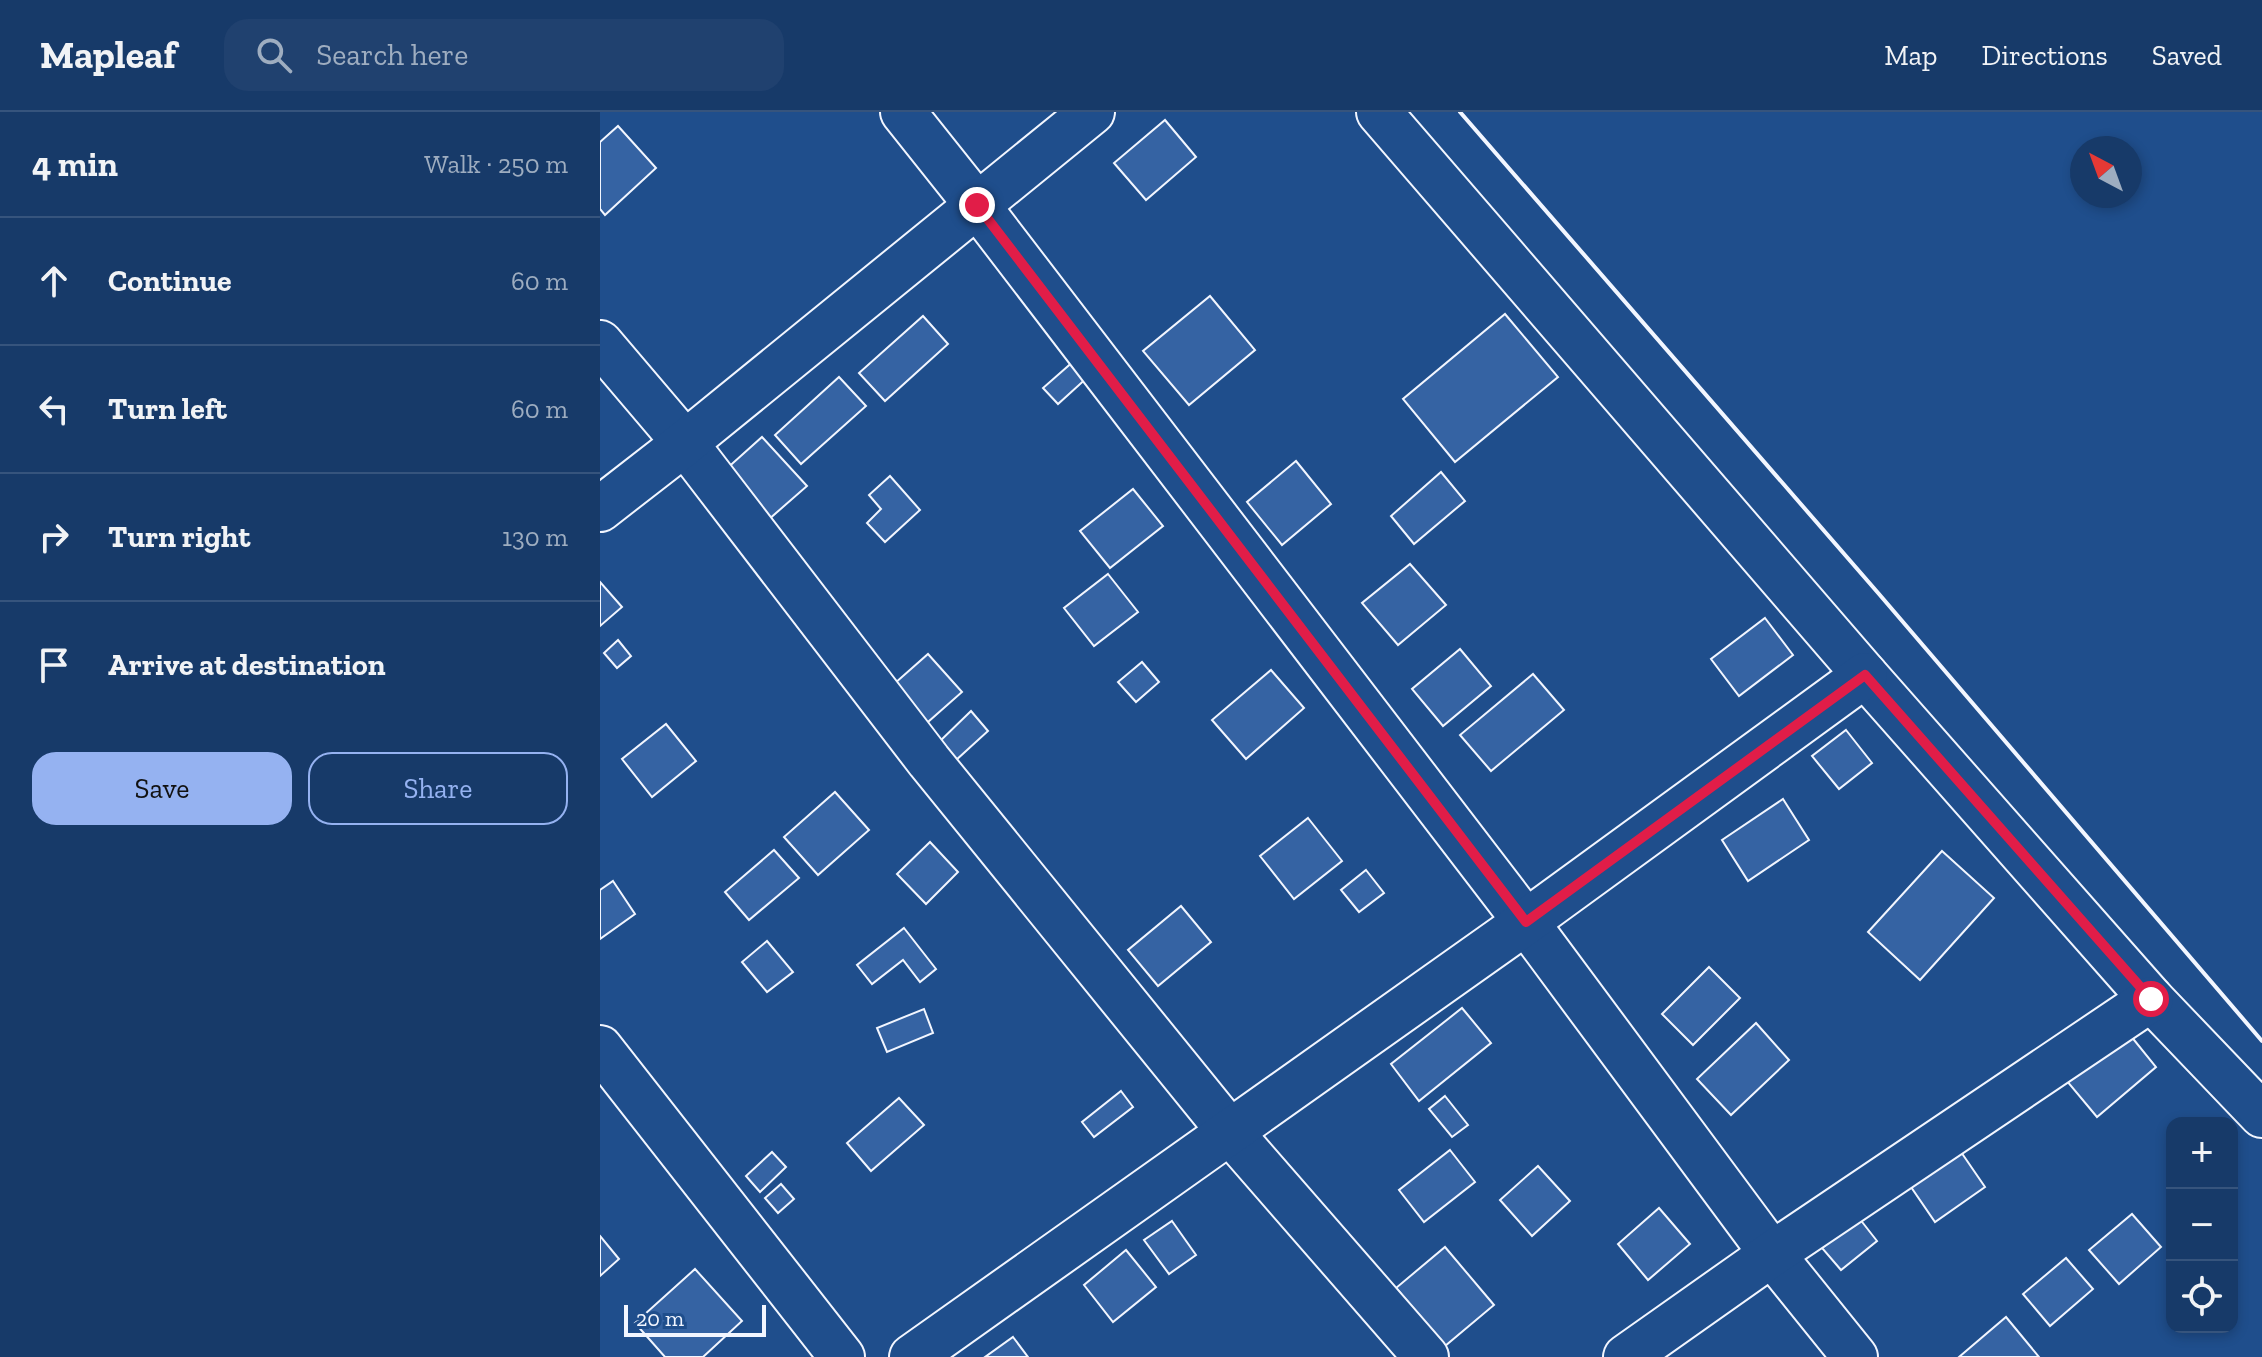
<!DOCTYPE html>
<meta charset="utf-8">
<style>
:root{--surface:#173a69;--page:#20416f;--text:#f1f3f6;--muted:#9eadc0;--line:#36547d;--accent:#95b2f1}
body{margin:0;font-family:"Zilla Slab",serif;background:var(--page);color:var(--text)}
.controls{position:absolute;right:24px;bottom:24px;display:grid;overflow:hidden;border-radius:16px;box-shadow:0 4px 12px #0003}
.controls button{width:72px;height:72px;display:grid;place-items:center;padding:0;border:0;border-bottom:2px solid var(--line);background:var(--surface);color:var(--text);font:40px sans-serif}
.compass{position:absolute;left:1470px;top:24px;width:72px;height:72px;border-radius:50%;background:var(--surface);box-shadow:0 4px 12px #0003;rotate:319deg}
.scale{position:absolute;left:24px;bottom:20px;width:142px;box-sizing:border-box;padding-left:8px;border:4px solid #f2f6ff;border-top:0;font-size:22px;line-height:28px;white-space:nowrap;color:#f2f6ff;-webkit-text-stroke:6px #1f4e8c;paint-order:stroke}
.stop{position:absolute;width:24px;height:24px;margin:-18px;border:6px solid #e11d48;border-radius:50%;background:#fff}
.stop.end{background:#e11d48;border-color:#fff;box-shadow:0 2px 8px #0008}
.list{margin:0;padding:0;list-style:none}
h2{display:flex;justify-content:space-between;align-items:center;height:104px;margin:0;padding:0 32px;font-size:34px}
h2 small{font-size:26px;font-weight:400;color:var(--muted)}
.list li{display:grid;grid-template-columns:52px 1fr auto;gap:24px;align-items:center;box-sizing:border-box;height:128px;padding:0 32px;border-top:2px solid var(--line)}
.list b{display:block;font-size:30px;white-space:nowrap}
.list em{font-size:26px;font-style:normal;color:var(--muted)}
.actions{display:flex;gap:16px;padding:24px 32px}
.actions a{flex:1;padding:18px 0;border:2px solid var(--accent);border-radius:24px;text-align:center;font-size:28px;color:var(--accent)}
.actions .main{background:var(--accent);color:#111}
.icon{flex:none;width:44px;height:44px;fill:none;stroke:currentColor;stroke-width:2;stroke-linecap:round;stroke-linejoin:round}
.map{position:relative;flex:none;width:1662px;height:1245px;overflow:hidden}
header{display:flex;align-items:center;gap:48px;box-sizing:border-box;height:112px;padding:0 40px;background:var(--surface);border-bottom:2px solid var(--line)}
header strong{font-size:38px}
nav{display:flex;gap:44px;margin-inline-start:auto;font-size:28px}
.search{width:560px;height:72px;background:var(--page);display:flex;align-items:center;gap:20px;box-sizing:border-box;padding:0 28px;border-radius:24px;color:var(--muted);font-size:30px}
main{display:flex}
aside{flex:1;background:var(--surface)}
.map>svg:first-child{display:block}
</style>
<header>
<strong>Mapleaf</strong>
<div class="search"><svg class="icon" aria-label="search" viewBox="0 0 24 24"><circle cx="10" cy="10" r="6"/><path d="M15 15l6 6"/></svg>Search here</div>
<nav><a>Map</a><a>Directions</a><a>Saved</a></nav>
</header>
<main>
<aside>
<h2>4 min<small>Walk · 250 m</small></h2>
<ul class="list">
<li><svg class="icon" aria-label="ahead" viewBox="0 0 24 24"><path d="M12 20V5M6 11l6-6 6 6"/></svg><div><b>Continue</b></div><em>60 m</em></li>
<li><svg class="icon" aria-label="left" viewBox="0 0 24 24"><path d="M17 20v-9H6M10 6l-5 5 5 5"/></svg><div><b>Turn left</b></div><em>60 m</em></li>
<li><svg class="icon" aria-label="right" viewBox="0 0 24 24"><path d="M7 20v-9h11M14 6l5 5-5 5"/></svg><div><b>Turn right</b></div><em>130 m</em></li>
<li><svg class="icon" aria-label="arrive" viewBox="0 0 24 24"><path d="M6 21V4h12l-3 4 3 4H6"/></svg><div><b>Arrive at destination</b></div></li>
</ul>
<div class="actions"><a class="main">Save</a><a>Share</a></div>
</aside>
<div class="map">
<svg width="1662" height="1245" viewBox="0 0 1662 1245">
<rect width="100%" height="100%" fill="#1f4e8c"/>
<g fill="#3563a3" stroke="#f2f6ff" stroke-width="2">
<path d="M 565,8 L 596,45 L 546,88 L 514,51 Z"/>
<path d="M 18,14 L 56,56 L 5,103 L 0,97 L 0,30 Z"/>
<path d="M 610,184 L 655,238 L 589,293 L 543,239 Z"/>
<path d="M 905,202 L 958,265 L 855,350 L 803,287 Z"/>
<path d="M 323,204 L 348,232 L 285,289 L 259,261 Z"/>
<path d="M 475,248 L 489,264 L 458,292 L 443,276 Z"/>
<path d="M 239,265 L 266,294 L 201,352 L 175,323 Z"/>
<path d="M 162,325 L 207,374 L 168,408 L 124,359 Z"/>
<path d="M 696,349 L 731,392 L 682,433 L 647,390 Z"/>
<path d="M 841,360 L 865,389 L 814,432 L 791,404 Z"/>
<path d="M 290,364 L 320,398 L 285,430 L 267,411 L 281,397 L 269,383 Z"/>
<path d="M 533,377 L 563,414 L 510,456 L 480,419 Z"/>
<path d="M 810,452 L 846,493 L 798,533 L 762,491 Z"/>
<path d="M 508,462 L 538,500 L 494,534 L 464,496 Z"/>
<path d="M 0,470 L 22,495 L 0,514 Z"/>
<path d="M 1165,506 L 1193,543 L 1139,584 L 1111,547 Z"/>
<path d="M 18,528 L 31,544 L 17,556 L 4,541 Z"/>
<path d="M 860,537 L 891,574 L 843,614 L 812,577 Z"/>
<path d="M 328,542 L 362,580 L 320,617 L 286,579 Z"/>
<path d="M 542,550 L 559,570 L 536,590 L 518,570 Z"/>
<path d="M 671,558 L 704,596 L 646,647 L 612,608 Z"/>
<path d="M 933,562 L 964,598 L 891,659 L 860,623 Z"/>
<path d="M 371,599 L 388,619 L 355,649 L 338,631 Z"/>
<path d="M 66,612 L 96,649 L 52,685 L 22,647 Z"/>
<path d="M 1246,618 L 1272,651 L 1239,677 L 1212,644 Z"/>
<path d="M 235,680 L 269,718 L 218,763 L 184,725 Z"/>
<path d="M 1183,687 L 1209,728 L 1148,769 L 1122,728 Z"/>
<path d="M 708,706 L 742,749 L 694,787 L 660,744 Z"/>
<path d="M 330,730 L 358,760 L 326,792 L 297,762 Z"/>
<path d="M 174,738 L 199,766 L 149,808 L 125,780 Z"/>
<path d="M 1342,739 L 1394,786 L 1320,868 L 1268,820 Z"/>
<path d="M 766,758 L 784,781 L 759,800 L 741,778 Z"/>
<path d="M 13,769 L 35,802 L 0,827 L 0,778 Z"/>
<path d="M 581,794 L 611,830 L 558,874 L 528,838 Z"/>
<path d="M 304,816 L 336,857 L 320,870 L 303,848 L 272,872 L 257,853 Z"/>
<path d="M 167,829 L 193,860 L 167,880 L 142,850 Z"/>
<path d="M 1109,855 L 1140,886 L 1093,933 L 1062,902 Z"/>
<path d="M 862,896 L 891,931 L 819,989 L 791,952 Z"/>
<path d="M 324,897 L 333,921 L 287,940 L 277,916 Z"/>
<path d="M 1156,911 L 1189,948 L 1131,1003 L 1097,967 Z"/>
<path d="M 1526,918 L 1556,955 L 1497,1005 L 1466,968 Z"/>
<path d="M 521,979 L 533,995 L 494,1025 L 482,1010 Z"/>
<path d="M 845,984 L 868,1013 L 852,1025 L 829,997 Z"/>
<path d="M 299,986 L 324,1013 L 271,1059 L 247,1031 Z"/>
<path d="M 850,1038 L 875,1070 L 824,1110 L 799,1078 Z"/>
<path d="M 172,1040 L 186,1055 L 160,1080 L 146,1064 Z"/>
<path d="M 1361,1040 L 1385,1075 L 1335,1110 L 1311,1075 Z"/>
<path d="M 938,1054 L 970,1089 L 932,1124 L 900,1088 Z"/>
<path d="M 181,1072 L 194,1087 L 178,1101 L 165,1086 Z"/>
<path d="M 1059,1096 L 1090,1132 L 1048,1168 L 1018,1132 Z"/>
<path d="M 1532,1102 L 1561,1135 L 1519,1172 L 1489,1138 Z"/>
<path d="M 1259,1106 L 1277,1129 L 1241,1158 L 1222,1136 Z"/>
<path d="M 572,1109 L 596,1143 L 569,1162 L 544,1128 Z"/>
<path d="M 0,1124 L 19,1147 L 0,1164 Z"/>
<path d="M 845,1135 L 894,1193 L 845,1234 L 796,1176 Z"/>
<path d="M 526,1138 L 556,1175 L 513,1210 L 484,1173 Z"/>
<path d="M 1466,1146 L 1493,1177 L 1450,1214 L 1423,1182 Z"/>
<path d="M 95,1157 L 142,1209 L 103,1245 L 65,1245 L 35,1211 Z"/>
<path d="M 1406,1205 L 1439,1245 L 1359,1245 Z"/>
<path d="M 413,1225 L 428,1245 L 385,1245 Z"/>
</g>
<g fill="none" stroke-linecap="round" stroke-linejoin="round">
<defs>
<g id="minor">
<path d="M 303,0 L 377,93 L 926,810 L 1172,1142 L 1255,1245"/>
<path d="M 779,0 L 1265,563 L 1551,887 L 1662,1003"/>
<path d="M 0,231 L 85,331 L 329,649 L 630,1020 L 826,1245"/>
<path d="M 0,397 L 85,331 L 492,0"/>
<path d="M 0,936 L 242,1245"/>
<path d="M 312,1245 L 926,810 L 1265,563"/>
<path d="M 1026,1245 L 1172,1142 L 1551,887"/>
</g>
</defs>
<use href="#minor" stroke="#f2f6ff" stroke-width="48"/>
<use href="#minor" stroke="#1f4e8c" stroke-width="44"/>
<path stroke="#f2f6ff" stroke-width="4" d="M 860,0 L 1279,482 L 1662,929"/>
</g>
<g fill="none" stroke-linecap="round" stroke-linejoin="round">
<path stroke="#e11d48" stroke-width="10" d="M 377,93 L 926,810 L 1265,563 L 1551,887"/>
</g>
</svg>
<div class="controls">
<button>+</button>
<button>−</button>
<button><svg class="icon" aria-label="locate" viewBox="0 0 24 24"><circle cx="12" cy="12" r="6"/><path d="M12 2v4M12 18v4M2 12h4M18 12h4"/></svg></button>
</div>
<svg class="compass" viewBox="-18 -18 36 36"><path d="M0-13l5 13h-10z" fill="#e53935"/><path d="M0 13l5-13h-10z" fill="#9eadc0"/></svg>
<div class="scale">20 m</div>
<div class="stop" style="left:1551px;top:887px"></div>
<div class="stop end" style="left:377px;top:93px"></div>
</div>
</main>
